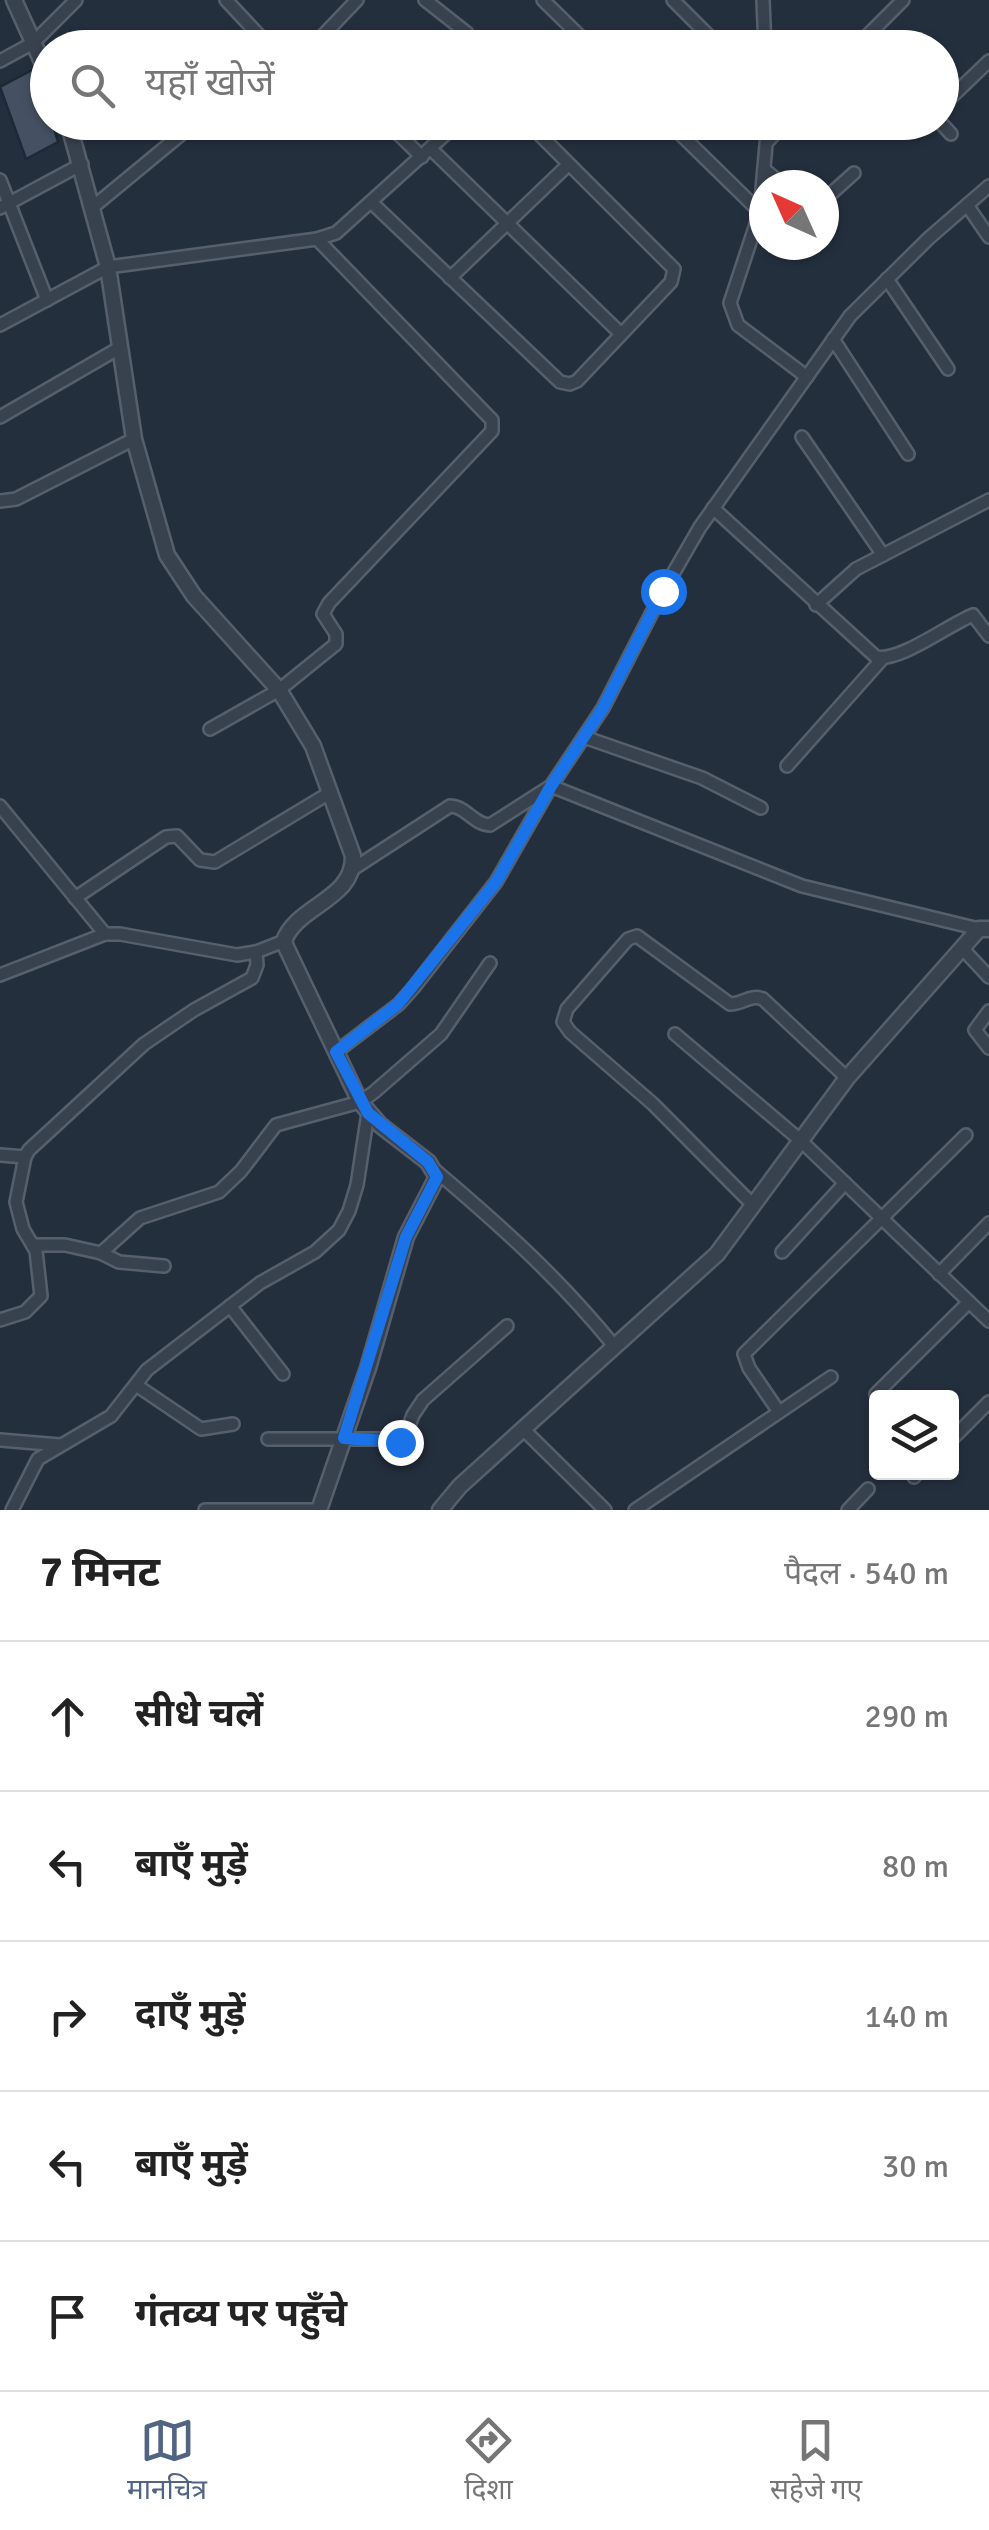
<!DOCTYPE html>
<html lang="hi">
<meta charset="utf-8">
<style>
:root{--surface:#fff;--page:#f2f2f2;--text:#222;--muted:#767676;--line:#e0e0e0;--accent:#516482}
body{margin:0;font-family:Signika,"Noto Sans Devanagari",sans-serif;background:var(--page);color:var(--text)}
.controls{position:absolute;right:30px;bottom:30px;display:grid;overflow:hidden;border-radius:10px;box-shadow:0 2px 8px #0004}
.controls button{width:90px;height:90px;display:grid;place-items:center;padding:0;border:0;border-bottom:2px solid var(--line);background:var(--surface);color:var(--text);font:50px sans-serif}
.compass{position:absolute;left:749px;top:170px;width:90px;height:90px;border-radius:50%;background:var(--surface);box-shadow:0 2px 8px #0004;rotate:315deg}
.stop{position:absolute;width:30px;height:30px;margin:-22px;border:8px solid #1a73e8;border-radius:50%;background:#fff}
.stop.end{background:#1a73e8;border-color:#fff;box-shadow:0 2px 10px #0008}
.list{margin:0;padding:0;list-style:none}
h2{display:flex;justify-content:space-between;align-items:center;height:130px;margin:0;padding:0 40px;font-size:42px}
h2 small{font-size:32px;font-weight:400;color:var(--muted)}
.list li{display:grid;grid-template-columns:65px 1fr auto;gap:30px;align-items:center;box-sizing:border-box;height:150px;padding:0 40px;border-top:2px solid var(--line)}
.list b{display:block;font-size:38px;white-space:nowrap}
.list em{font-size:32px;font-style:normal;color:var(--muted)}
.icon{flex:none;width:55px;height:55px;fill:none;stroke:currentColor;stroke-width:2;stroke-linecap:round;stroke-linejoin:round}
.map{position:relative;flex:none;width:989px;height:1510px;overflow:hidden}
.search{position:absolute;background:var(--surface);box-shadow:0 2px 8px #0004;left:30px;right:30px;top:30px;height:110px;display:flex;align-items:center;gap:25px;box-sizing:border-box;padding:0 35px;border-radius:55px;color:var(--muted);font-size:38px}
.sheet{height:880px;background:var(--surface)}
nav{display:flex;justify-content:space-around;align-items:center;box-sizing:border-box;height:140px;border-top:2px solid var(--line);background:var(--surface);font-size:28px;color:var(--muted)}
nav a{display:grid;justify-items:center;gap:5px}
nav .on{color:var(--accent)}
.map>svg:first-child{display:block}
</style>
<div class="map">
<svg width="989" height="1510" viewBox="0 0 989 1510">
<rect width="100%" height="100%" fill="#242f3e"/>
<path fill="#455162" stroke="#1f2835" stroke-width="2.5" d="M 34,69 L 48,110 L 48,122 L 52,122 L 58,142 L 26,159 L 0,87 Z"/>
<g fill="none" stroke-linecap="round" stroke-linejoin="round">
<defs>
<g id="minor">
<path d="M 226,0 L 271,48"/>
<path d="M 425,0 L 467,33"/>
<path d="M 543,0 L 592,48"/>
<path d="M 673,0 L 721,48"/>
<path d="M 763,0 L 765,48"/>
<path d="M 311,48 L 357,0"/>
<path d="M 855,48 L 903,0"/>
<path d="M 0,61 L 33,43 L 76,0"/>
<path d="M 942,106 L 989,61"/>
<path d="M 386,122 L 422,157"/>
<path d="M 668,122 L 760,212"/>
<path d="M 768,122 L 760,212 L 730,303 L 738,325 L 807,377"/>
<path d="M 940,122 L 951,134"/>
<path d="M 768,141 L 786,122"/>
<path d="M 431,149 L 620,333"/>
<path d="M 764,169 L 783,185"/>
<path d="M 0,180 L 47,300"/>
<path d="M 824,200 L 854,173"/>
<path d="M 371,202 L 560,382 L 570,384 L 577,381 L 671,282 L 674,269 L 527,122"/>
<path d="M 967,205 L 989,237"/>
<path d="M 93,207 L 196,122"/>
<path d="M 0,208 L 82,164"/>
<path d="M 450,278 L 568,165"/>
<path d="M 887,279 L 948,369"/>
<path d="M 0,325 L 108,267 L 317,239 L 336,233 L 459,122"/>
<path d="M 833,339 L 908,454"/>
<path d="M 0,417 L 121,347"/>
<path d="M 802,437 L 883,555"/>
<path d="M 0,501 L 16,499 L 134,439"/>
<path d="M 713,508 L 876,657 C 900,662 948,625 973,615 L 989,636"/>
<path d="M 816,605 L 856,569 L 989,500"/>
<path d="M 210,729 L 279,690 L 336,644 L 336,634 L 323,614 L 329,603 L 492,431 L 492,420 L 487,415 L 317,239"/>
<path d="M 584,737 L 702,778 L 761,808"/>
<path d="M 787,766 L 882,659"/>
<path d="M 0,806 L 105,934"/>
<path d="M 353,869 L 450,806 C 466,806 474,825 490,825 L 551,786 L 603,708 L 663,591 L 700,527 L 850,316 L 929,238 L 989,186"/>
<path d="M 75,898 L 166,837 L 177,836 L 200,860 L 215,862 L 331,792"/>
<path d="M 962,948 L 989,977"/>
<path d="M 0,975 L 105,934 L 120,934 L 237,955 L 256,952 L 284,941"/>
<path d="M 989,1011 L 975,1030 L 989,1048"/>
<path d="M 675,1034 L 800,1140 L 989,1321"/>
<path d="M 336,1052 L 399,1004 L 414,987 L 496,882 L 551,786 L 802,886 L 979,929"/>
<path d="M 0,1155 L 25,1157"/>
<path d="M 436,1171 C 503,1228 559,1278 615,1347"/>
<path d="M 753,1205 L 653,1104 L 570,1032 L 563,1022 L 567,1009 L 628,939 L 637,936 L 730,1004 C 743,1004 750,994 763,999 L 847,1078"/>
<path d="M 33,1245 L 65,1245 L 101,1253 L 140,1218 L 219,1192 L 241,1171 L 276,1125 L 360,1102 L 373,1093 L 441,1034 L 490,963"/>
<path d="M 782,1252 L 845,1183"/>
<path d="M 101,1253 L 119,1262 L 164,1266"/>
<path d="M 939,1274 L 989,1223"/>
<path d="M 230,1306 L 283,1374"/>
<path d="M 0,1320 L 25,1312 L 41,1296 L 36,1251 L 23,1229 L 16,1202 L 25,1157 L 29,1150 L 144,1044 L 194,1010 L 252,978 L 257,965 L 256,952"/>
<path d="M 136,1385 L 201,1429 L 233,1424"/>
<path d="M 876,1394 L 969,1302"/>
<path d="M 779,1412 L 749,1368 L 744,1354 L 966,1135"/>
<path d="M 523,1429 L 605,1510"/>
<path d="M 268,1439 L 404,1439 L 413,1415 L 423,1400 L 507,1326"/>
<path d="M 952,1439 L 989,1402"/>
<path d="M 0,1440 L 60,1445"/>
<path d="M 914,1477 L 918,1472"/>
<path d="M 12,1510 L 38,1459 L 111,1416 L 147,1370 L 260,1283 L 315,1252 L 339,1230 L 349,1211 L 357,1185 L 368,1113"/>
<path d="M 205,1510 L 313,1510"/>
<path d="M 635,1510 L 831,1377"/>
<path d="M 848,1510 L 868,1489"/>
</g>
<g id="tertiary">
<path d="M 14,0 L 48,75"/>
<path d="M 68,122 L 108,267 L 134,439 L 167,555 L 194,596 L 279,690 L 313,746 L 353,856 C 354,900 297,905 284,941 L 286,947 L 360,1102 L 380,1125 L 428,1162 L 437,1177 L 406,1237 L 368,1368 L 319,1510"/>
<path d="M 440,1510 L 460,1486 L 717,1254 L 847,1078 L 979,929 L 989,929"/>
</g>
</defs>
<use href="#minor" stroke="#565f6c" stroke-width="16"/>
<use href="#tertiary" stroke="#565f6c" stroke-width="19"/>
<use href="#minor" stroke="#38414e" stroke-width="11"/>
<use href="#tertiary" stroke="#38414e" stroke-width="14"/>
</g>
<g fill="none" stroke-linecap="round" stroke-linejoin="round">
<path stroke="#1a73e8" stroke-width="12" d="M 400,1442 L 344,1438 L 406,1237 L 437,1177 L 428,1162 L 368,1113 L 336,1052 L 398,1004 L 496,882 L 551,786 L 603,708 L 663,591"/>
</g>
</svg>
<div class="controls">
<button><svg class="icon" aria-label="layers" viewBox="0 0 24 24"><path d="M12 4l9 5-9 5-9-5zM3 14l9 5 9-5"/></svg></button>
</div>
<svg class="compass" viewBox="-18 -18 36 36"><path d="M0-13l5 13h-10z" fill="#e53935"/><path d="M0 13l5-13h-10z" fill="#767676"/></svg>
<div class="stop" style="left:663px;top:591px"></div>
<div class="stop end" style="left:400px;top:1442px"></div>
<div class="search"><svg class="icon" aria-label="search" viewBox="0 0 24 24"><circle cx="10" cy="10" r="6"/><path d="M15 15l6 6"/></svg>यहाँ खोजें</div>
</div>
<section class="sheet">
<h2>7 मिनट<small>पैदल · 540 m</small></h2>
<ul class="list">
<li><svg class="icon" aria-label="ahead" viewBox="0 0 24 24"><path d="M12 20V5M6 11l6-6 6 6"/></svg><div><b>सीधे चलें</b></div><em>290 m</em></li>
<li><svg class="icon" aria-label="left" viewBox="0 0 24 24"><path d="M17 20v-9H6M10 6l-5 5 5 5"/></svg><div><b>बाएँ मुड़ें</b></div><em>80 m</em></li>
<li><svg class="icon" aria-label="right" viewBox="0 0 24 24"><path d="M7 20v-9h11M14 6l5 5-5 5"/></svg><div><b>दाएँ मुड़ें</b></div><em>140 m</em></li>
<li><svg class="icon" aria-label="left" viewBox="0 0 24 24"><path d="M17 20v-9H6M10 6l-5 5 5 5"/></svg><div><b>बाएँ मुड़ें</b></div><em>30 m</em></li>
<li><svg class="icon" aria-label="arrive" viewBox="0 0 24 24"><path d="M6 21V4h12l-3 4 3 4H6"/></svg><div><b>गंतव्य पर पहुँचे</b></div></li>
</ul>
</section>
<nav>
<a class="on"><svg class="icon" aria-label="map" viewBox="0 0 24 24"><path d="M3 6l6-2 6 2 6-2v14l-6 2-6-2-6 2zM9 4v14M15 6v14"/></svg>मानचित्र</a>
<a><svg class="icon" aria-label="directions" viewBox="0 0 24 24"><path d="M12 3l9 9-9 9-9-9zM9 14v-3h6M13 9l2 2-2 2"/></svg>दिशा</a>
<a><svg class="icon" aria-label="saved" viewBox="0 0 24 24"><path d="M7 4h10v16l-5-4-5 4z"/></svg>सहेजे गए</a>
</nav>
